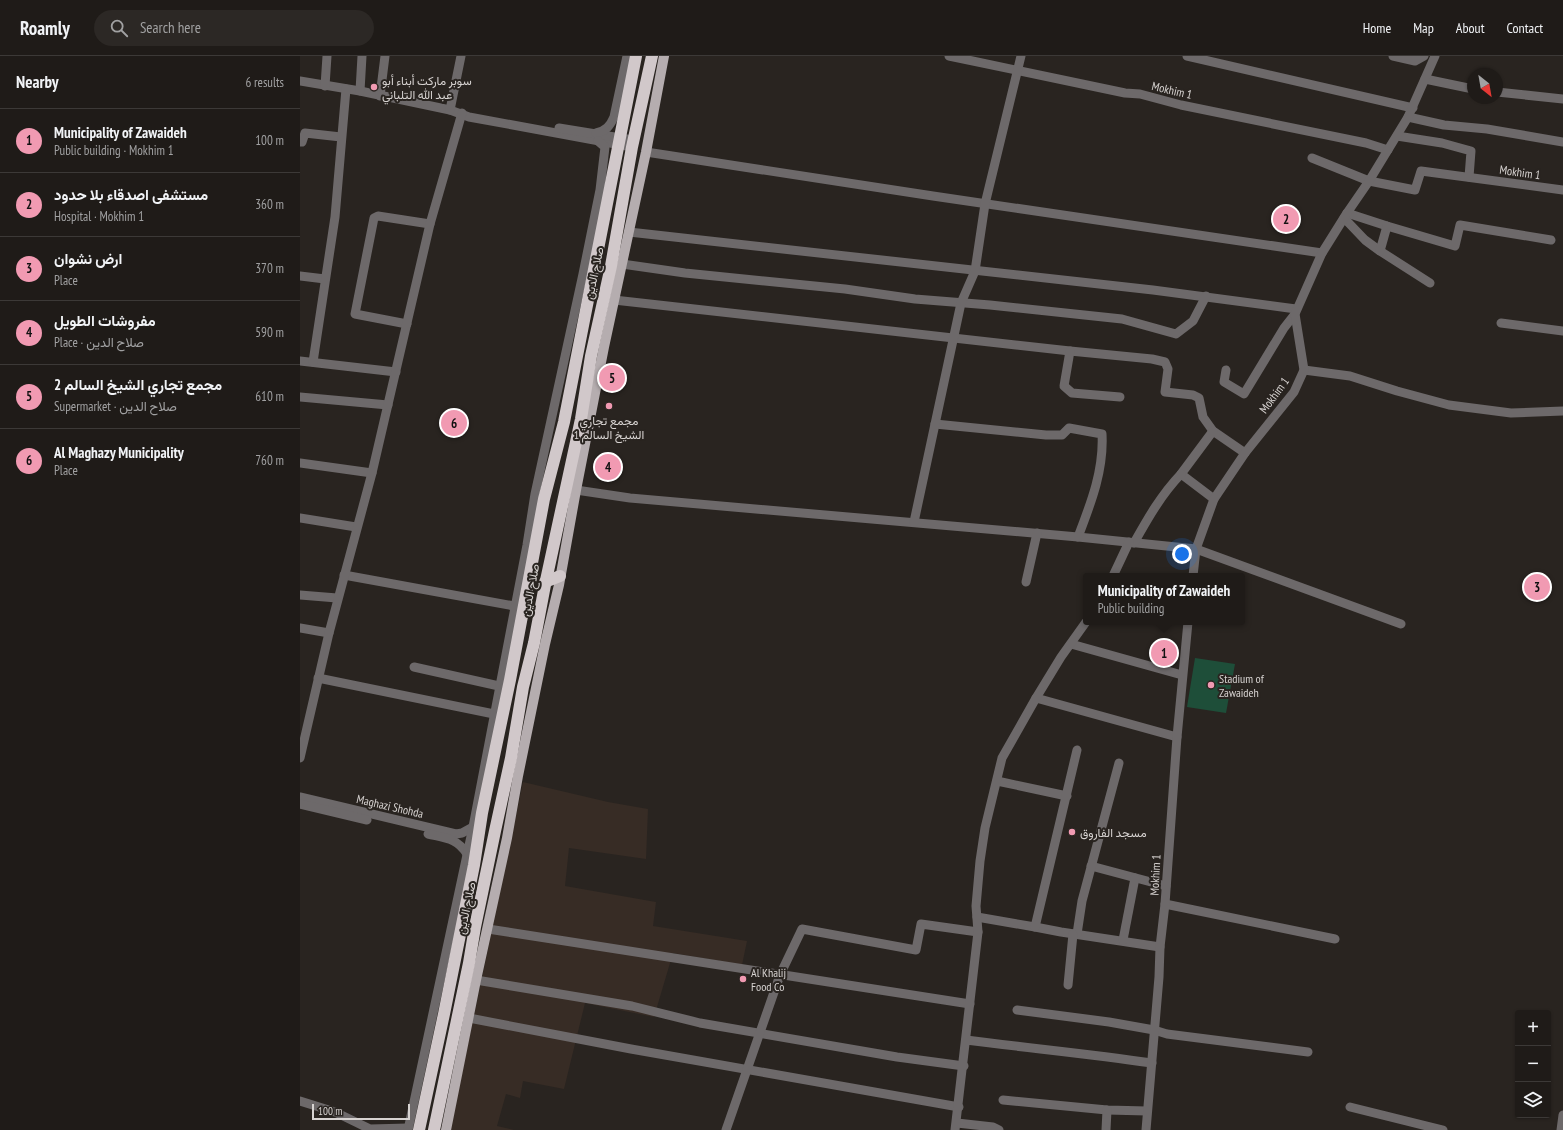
<!DOCTYPE html>
<meta charset="utf-8">
<style>
:root{--surface:#1f1b18;--page:#2c2825;--text:#f1f3f6;--muted:#a1a1a2;--line:#3c3937;--accent:#f19ab2}
body{margin:0;font-family:"PT Sans Narrow",Vazirmatn,sans-serif;background:var(--page);color:var(--text)}
.controls{position:absolute;right:12px;bottom:12px;display:grid;overflow:hidden;border-radius:4px;box-shadow:0 1px 3px #0004}
.controls button{width:36px;height:36px;display:grid;place-items:center;padding:0;border:0;border-bottom:1px solid var(--line);background:var(--surface);color:var(--text);font:20px sans-serif}
.compass{position:absolute;left:1167px;top:12px;width:36px;height:36px;border-radius:50%;background:var(--surface);box-shadow:0 1px 3px #0004;rotate:149deg}
.scale{position:absolute;left:12px;bottom:10px;width:98px;box-sizing:border-box;padding-left:4px;border:2px solid #d7d3d1;border-top:0;font-size:11px;line-height:14px;white-space:nowrap;color:#d7d3d1;-webkit-text-stroke:3px #292420;paint-order:stroke}
.you{position:absolute;left:882px;top:498px;width:14px;height:14px;margin:-10px;border:3px solid #fff;border-radius:50%;background:#1a73e8;box-shadow:0 0 0 6px #1a73e833}
.badge{display:grid;place-items:center;width:26px;height:26px;border-radius:50%;background:var(--accent);color:#111;font-size:13px;font-weight:700}
.pin{position:absolute;translate:-50% -50%;border:2px solid #fff;box-shadow:0 1px 4px #0006}
.popup{position:absolute;left:783px;top:517px;width:162px;height:52px;box-sizing:border-box;display:grid;place-content:center;border-radius:4px;background:var(--surface);filter:drop-shadow(0 1px 3px #0005);font-size:13px;white-space:nowrap;color:var(--muted)}
.popup b{font-size:15px;color:var(--text)}
.popup::after{content:'';position:absolute;left:50%;top:100%;margin-left:-8px;border:8px solid transparent;border-top-color:var(--surface)}
.list{margin:0;padding:0;list-style:none}
h2{display:flex;justify-content:space-between;align-items:center;height:52px;margin:0;padding:0 16px;font-size:17px}
h2 small{font-size:13px;font-weight:400;color:var(--muted)}
.list li{display:grid;grid-template-columns:26px 1fr auto;gap:12px;align-items:center;box-sizing:border-box;height:64px;padding:0 16px;border-top:1px solid var(--line)}
.list b{display:block;font-size:15px;white-space:nowrap}
.list p{margin:0;font-size:13px;white-space:nowrap;color:var(--muted)}
.list em{font-size:13px;font-style:normal;color:var(--muted)}
.icon{flex:none;width:22px;height:22px;fill:none;stroke:currentColor;stroke-width:2;stroke-linecap:round;stroke-linejoin:round}
.map{position:relative;flex:none;width:1263px;height:1074px;overflow:hidden}
header{display:flex;align-items:center;gap:24px;box-sizing:border-box;height:56px;padding:0 20px;background:var(--surface);border-bottom:1px solid var(--line)}
header strong{font-size:19px}
nav{display:flex;gap:22px;margin-inline-start:auto;font-size:14px}
.search{width:280px;height:36px;background:var(--page);display:flex;align-items:center;gap:10px;box-sizing:border-box;padding:0 14px;border-radius:22px;color:var(--muted);font-size:15px}
main{display:flex}
aside{flex:1;background:var(--surface)}
.map>svg:first-child{display:block}
</style>
<header>
<strong>Roamly</strong>
<div class="search"><svg class="icon" aria-label="search" viewBox="0 0 24 24"><circle cx="10" cy="10" r="6"/><path d="M15 15l6 6"/></svg>Search here</div>
<nav><a>Home</a><a>Map</a><a>About</a><a>Contact</a></nav>
</header>
<main>
<aside>
<h2>Nearby<small>6 results</small></h2>
<ul class="list">
<li><span class="badge">1</span><div><b>Municipality of Zawaideh</b><p>Public building · Mokhim 1</p></div><em>100 m</em></li>
<li><span class="badge">2</span><div><b>مستشفى اصدقاء بلا حدود</b><p>Hospital · Mokhim 1</p></div><em>360 m</em></li>
<li><span class="badge">3</span><div><b>ارض نشوان</b><p>Place</p></div><em>370 m</em></li>
<li><span class="badge">4</span><div><b>مفروشات الطويل</b><p>Place · صلاح الدين</p></div><em>590 m</em></li>
<li><span class="badge">5</span><div><b>مجمع تجاري الشيخ السالم 2</b><p>Supermarket · صلاح الدين</p></div><em>610 m</em></li>
<li><span class="badge">6</span><div><b>Al Maghazy Municipality</b><p>Place</p></div><em>760 m</em></li>
</ul>
</aside>
<div class="map">
<svg width="1263" height="1074" viewBox="0 0 1263 1074">
<rect width="100%" height="100%" fill="#292420"/>
<path fill="#372c25" d="M 223,726 L 308,746 L 348,753 L 346,803 L 269,792 L 265,830 L 356,846 L 353,870 L 447,885 L 442,909 L 373,897 L 354,961 L 285,947 L 264,1033 L 223,1025 L 220,1042 L 206,1038 L 197,1070 L 214,1074 L 150,1074 Z"/>
<path fill="#1e4e39" d="M 895,602 L 935,608 L 926,657 L 887,651 Z"/>
<g fill="none" stroke-linecap="round" stroke-linejoin="round">
<g stroke="#6d696a" stroke-width="9">
<path d="M 649,0 L 825,37 L 840,38 L 881,49 L 1066,87 L 1088,94"/>
<path d="M 887,0 L 1113,52"/>
<path d="M 1093,0 L 1115,5 L 1124,0"/>
<path d="M 1125,23 L 1173,33"/>
<path d="M 0,25 L 60,35 L 150,54 L 169,61 L 332,91"/>
<path d="M 25,30 L 27,0"/>
<path d="M 60,35 L 62,0"/>
<path d="M 1197,36 L 1263,43"/>
<path d="M 80,40 L 85,0"/>
<path d="M 150,54 L 161,0"/>
<path d="M 1108,61 L 1144,69 L 1187,73 L 1263,86"/>
<path d="M 259,72 L 333,84"/>
<path d="M 296,77 C 306,75 310,70 314,61 L 327,0"/>
<path d="M 1097,80 L 1142,87 L 1171,95 L 1169,121"/>
<path d="M 0,86 L 2,86 L 5,77 L 41,81"/>
<path d="M 346,96 L 633,140 L 1022,197"/>
<path d="M 1012,102 L 1069,125 L 1115,134 L 1121,115 L 1263,134"/>
<path d="M 1047,157 L 1087,170 L 1155,190 L 1160,169 L 1251,184"/>
<path d="M 1044,162 L 1065,184 L 1080,195 L 1130,227"/>
<path d="M 329,176 L 853,234 L 996,253"/>
<path d="M 1080,195 L 1087,170"/>
<path d="M 322,208 L 385,217 L 545,233 L 615,243 L 690,249 L 822,263 L 876,278 L 893,265 L 906,240"/>
<path d="M 0,220 L 25,223"/>
<path d="M 314,244 L 770,295 L 852,303 L 865,306 L 868,313 L 865,336 L 893,339 L 899,342 L 903,361 L 913,375 L 945,397"/>
<path d="M 1201,267 L 1263,275"/>
<path d="M 107,268 L 55,258 L 74,162 L 78,160 L 130,168"/>
<path d="M 770,295 L 764,330 L 772,337 L 820,341"/>
<path d="M 0,305 L 96,316"/>
<path d="M 13,306 L 35,161 L 46,33"/>
<path d="M 926,314 L 924,326 L 944,338 L 984,272 L 995,258"/>
<path d="M 1004,314 L 1050,320 L 1097,335 L 1149,349 L 1211,357 L 1263,355"/>
<path d="M 0,341 L 88,349"/>
<path d="M 635,368 L 746,379 L 762,379 L 769,372 L 802,378 C 804,414 791,447 778,481"/>
<path d="M 913,375 L 881,418 L 914,443"/>
<path d="M 0,407 L 72,417"/>
<path d="M 276,434 L 330,442 L 778,481 L 896,493 L 1101,568"/>
<path d="M 0,462 L 56,471"/>
<path d="M 614,466 L 661,247 L 675,215 L 685,148 L 721,0"/>
<path d="M 834,487 C 848,462 861,439 881,418"/>
<path d="M 44,519 L 214,550"/>
<path d="M 813,520 L 829,486"/>
<path d="M 893,520 L 896,493 L 914,443 L 945,397 L 994,336 L 1004,314 L 995,258 L 1022,197 L 1047,157 L 1069,125 L 1108,61 L 1135,0"/>
<path d="M 726,526 L 737,477"/>
<path d="M 0,539 L 37,542"/>
<path d="M 0,572 L 29,577"/>
<path d="M 771,588 L 882,619"/>
<path d="M 114,611 L 199,630"/>
<path d="M 18,622 L 194,658"/>
<path d="M 736,642 L 877,681"/>
<path d="M 0,702 L 29,577 L 72,417 L 130,168 L 162,57"/>
<path d="M 697,725 L 767,740"/>
<path d="M 0,741 L 156,778 L 162,777 L 173,771"/>
<path d="M 0,748 L 67,764"/>
<path d="M 128,778 C 145,782 157,782 167,798"/>
<path d="M 791,810 L 866,830"/>
<path d="M 865,848 L 1035,883"/>
<path d="M 677,861 L 735,871 L 761,876 L 860,891"/>
<path d="M 735,871 L 777,694"/>
<path d="M 188,873 L 670,948"/>
<path d="M 777,878 L 782,845 L 819,707"/>
<path d="M 823,884 L 835,822"/>
<path d="M 176,924 L 332,950 L 400,967 L 597,1001 L 664,1010"/>
<path d="M 768,929 L 773,878"/>
<path d="M 717,954 L 809,966 L 854,974 L 867,978 L 1008,996"/>
<path d="M 169,962 L 331,993 L 659,1051"/>
<path d="M 666,984 C 728,992 790,998 852,1007"/>
<path d="M 703,1044 L 807,1054 L 847,1055"/>
<path d="M 0,1045 L 35,1056 L 70,1073 L 108,1072"/>
<path d="M 1050,1051 L 1143,1074"/>
<path d="M 657,1067 L 693,1071 L 699,1074"/>
<path d="M 108,1074 L 173,771 L 227,489 L 235,438 L 283,218 L 300,134 L 305,91 L 298,85"/>
<path d="M 426,1074 L 480,919 L 502,873 L 616,894 L 621,868 L 678,876"/>
<path d="M 655,1074 L 678,876 L 676,850 L 680,805 L 685,772 L 702,702 L 736,642 L 761,601 L 786,566"/>
<path d="M 806,1074 L 807,1054"/>
<path d="M 846,1074 L 859,921 L 860,891 L 865,848 L 877,681 L 888,566"/>
<path d="M 1261,1074 L 1263,1059"/>
</g>
<path stroke="#b5adaf" stroke-width="10" d="M 146,1074 L 176,924 L 207,782 L 218,720 L 245,588 L 259,529 L 276,434 L 304,291 L 346,96 L 364,0"/>
<g stroke="#d1c8ca" stroke-width="12">
<path d="M 245,526 L 260,520"/>
<path d="M 119,1074 L 144,958 L 174,809 L 182,757 L 210,624 L 244,443 L 264,366 L 336,0"/>
<path d="M 134,1074 L 169,907 L 175,871 L 195,775 L 211,702 L 223,631 L 234,587 L 245,529 L 281,363 L 291,300 L 311,210 L 332,91 L 352,0"/>
</g>
</g>
<g fill="#f19ab2" stroke="#292420" stroke-width="1.5">
<circle cx="74" cy="31" r="4"/>
<circle cx="309" cy="350" r="4"/>
<circle cx="911" cy="629" r="4"/>
<circle cx="772" cy="776" r="4"/>
<circle cx="443" cy="923" r="4"/>
</g>
<g text-anchor="middle" dominant-baseline="central" stroke-width="4" stroke-linejoin="round" paint-order="stroke">
<g font-size="12" fill="#d7d3d1" stroke="#292420" text-anchor="start">
<text x="82" y="24">سوبر ماركت أبناء أبو<tspan x="82" dy="14">عبد الله التلباني</tspan></text>
<text x="309" y="364" text-anchor="middle">مجمع تجاري<tspan x="309" dy="14">الشيخ السالم 1</tspan></text>
<text x="919" y="622">Stadium of<tspan x="919" dy="14">Zawaideh</tspan></text>
<text x="780" y="776">مسجد الفاروق</text>
<text x="451" y="916">Al Khalij<tspan x="451" dy="14">Food Co</tspan></text>
</g>
<g font-size="12" fill="#d7d3d1" stroke="#292420">
<text transform="translate(872 34) rotate(13)">Mokhim 1</text>
<text transform="translate(1220 116) rotate(8)">Mokhim 1</text>
<text transform="translate(294 217) rotate(-78)">صلاح الدين</text>
<text transform="translate(974 339) rotate(-54)">Mokhim 1</text>
<text transform="translate(230 534) rotate(-79)">صلاح الدين</text>
<text transform="translate(90 750) rotate(13)">Maghazi Shohda</text>
<text transform="translate(855 819) rotate(-87)">Mokhim 1</text>
<text transform="translate(166 852) rotate(-78)">صلاح الدين</text>
</g>
</g>
</svg>
<div class="controls">
<button>+</button>
<button>−</button>
<button><svg class="icon" aria-label="layers" viewBox="0 0 24 24"><path d="M12 4l9 5-9 5-9-5zM3 14l9 5 9-5"/></svg></button>
</div>
<svg class="compass" viewBox="-18 -18 36 36"><path d="M0-13l5 13h-10z" fill="#e53935"/><path d="M0 13l5-13h-10z" fill="#a1a1a2"/></svg>
<div class="scale">100 m</div>
<div class="you"></div>
<div class="pin badge" style="left:864px;top:597px">1</div>
<div class="popup"><b>Municipality of Zawaideh</b>Public building</div>
<div class="pin badge" style="left:986px;top:163px">2</div>
<div class="pin badge" style="left:1237px;top:531px">3</div>
<div class="pin badge" style="left:308px;top:411px">4</div>
<div class="pin badge" style="left:312px;top:322px">5</div>
<div class="pin badge" style="left:154px;top:367px">6</div>
</div>
</main>
